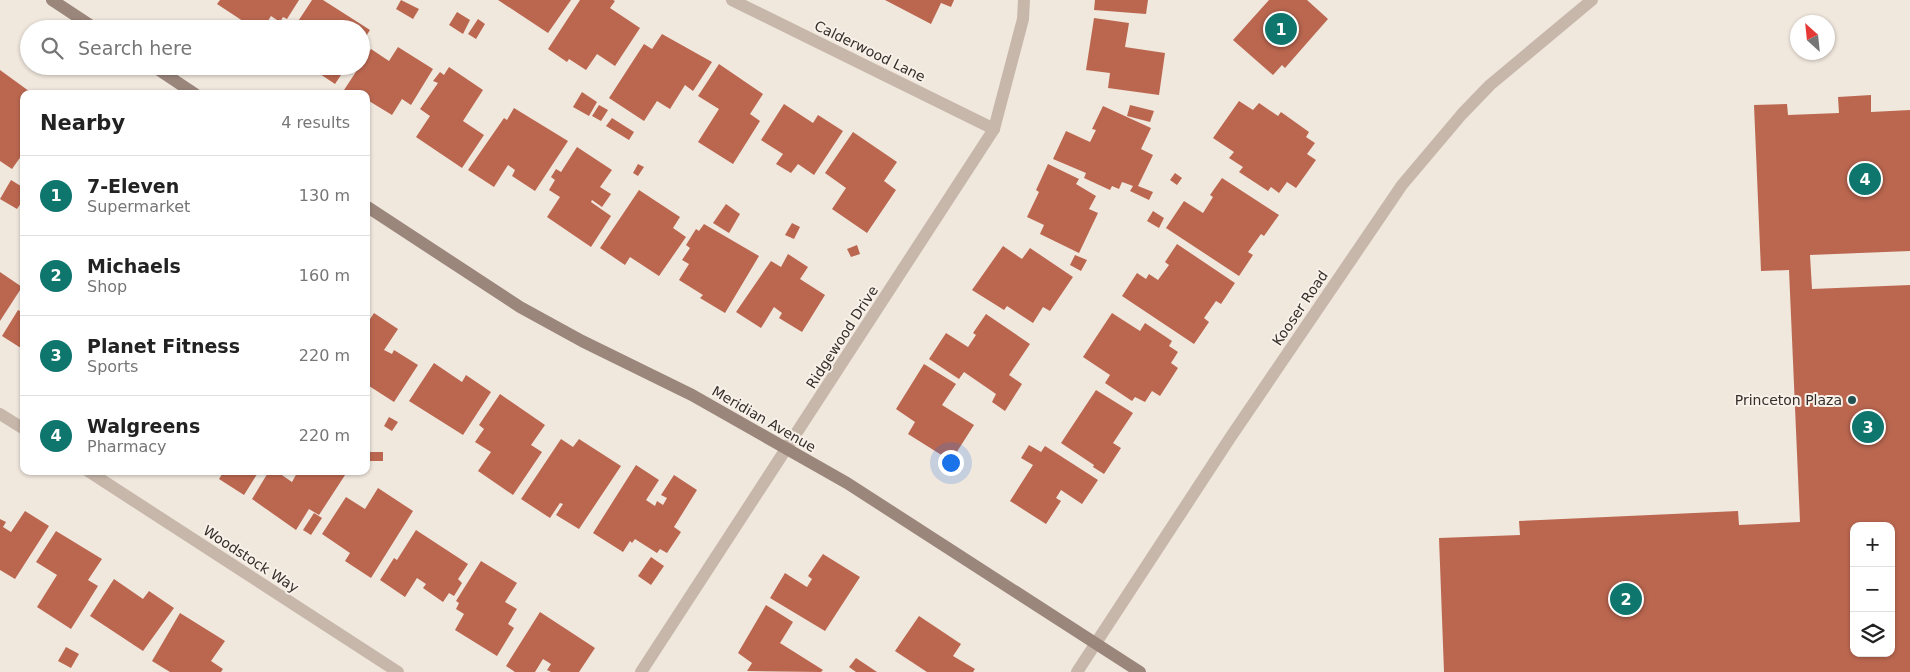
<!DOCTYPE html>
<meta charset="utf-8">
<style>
:root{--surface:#fff;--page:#f2f2f2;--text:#222;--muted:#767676;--line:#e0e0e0;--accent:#0f766e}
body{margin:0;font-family:"DejaVu Sans",sans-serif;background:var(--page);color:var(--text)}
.controls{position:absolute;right:15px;bottom:15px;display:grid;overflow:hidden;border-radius:10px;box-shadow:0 1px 4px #0004}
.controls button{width:45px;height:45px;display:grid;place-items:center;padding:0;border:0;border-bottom:1px solid var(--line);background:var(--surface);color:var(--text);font:25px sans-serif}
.compass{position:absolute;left:1790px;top:15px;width:45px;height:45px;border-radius:50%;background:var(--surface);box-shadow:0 1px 4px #0004;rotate:333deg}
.you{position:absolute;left:950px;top:462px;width:18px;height:18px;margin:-12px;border:4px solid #fff;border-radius:50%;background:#1a73e8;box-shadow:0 0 0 8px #1a73e833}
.badge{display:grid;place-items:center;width:32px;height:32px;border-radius:50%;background:var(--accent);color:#fff;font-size:16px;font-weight:700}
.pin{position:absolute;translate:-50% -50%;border:2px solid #fff;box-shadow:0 1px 5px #0006}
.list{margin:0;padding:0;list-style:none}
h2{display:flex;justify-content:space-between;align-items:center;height:65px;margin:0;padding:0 20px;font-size:21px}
h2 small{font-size:16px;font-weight:400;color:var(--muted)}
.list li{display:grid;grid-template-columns:32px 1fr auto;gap:15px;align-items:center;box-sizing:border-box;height:80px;padding:0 20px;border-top:1px solid var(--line)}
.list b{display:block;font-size:19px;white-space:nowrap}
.list p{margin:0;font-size:16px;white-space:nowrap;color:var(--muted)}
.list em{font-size:16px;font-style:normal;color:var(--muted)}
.icon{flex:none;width:28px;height:28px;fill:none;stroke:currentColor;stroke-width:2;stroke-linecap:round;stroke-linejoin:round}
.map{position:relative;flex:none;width:1910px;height:672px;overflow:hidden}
.search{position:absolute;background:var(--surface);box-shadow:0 1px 4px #0004;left:20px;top:20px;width:350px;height:55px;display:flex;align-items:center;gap:12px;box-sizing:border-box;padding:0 18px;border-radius:28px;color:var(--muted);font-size:19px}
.panel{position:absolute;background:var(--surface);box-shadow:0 1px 4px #0004;left:20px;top:90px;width:350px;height:385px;border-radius:10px}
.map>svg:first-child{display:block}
</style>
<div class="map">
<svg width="1910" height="672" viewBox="0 0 1910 672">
<rect width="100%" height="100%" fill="#f0e7dd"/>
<g fill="#bb6750" fill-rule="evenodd">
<path d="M 220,0 L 299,0 L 287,19 L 283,17 L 280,22 L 271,16 L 263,29 L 255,29 L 217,4 Z"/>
<path d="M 312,0 L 323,0 L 370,30 L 361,44 L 361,29 L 293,29 Z"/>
<path d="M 401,0 L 419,9 L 413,19 L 396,9 Z"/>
<path d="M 498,0 L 571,0 L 548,33 Z"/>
<path d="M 580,0 L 613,0 L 615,1 L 610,8 L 640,28 L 615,66 L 597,54 L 586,70 L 569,59 L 567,62 L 548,49 Z"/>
<path d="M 885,0 L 954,0 L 951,7 L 941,3 L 931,24 Z"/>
<path d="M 1095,0 L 1148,0 L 1146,14 L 1094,10 Z"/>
<path d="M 1269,0 L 1307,0 L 1328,19 L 1285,68 L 1282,65 L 1273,75 L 1233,40 Z"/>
<path d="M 457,12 L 470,20 L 463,34 L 449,25 Z"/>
<path d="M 1094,18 L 1129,23 L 1125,47 L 1165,53 L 1159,95 L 1108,88 L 1110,73 L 1086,70 Z"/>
<path d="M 478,19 L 485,24 L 476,39 L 468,34 Z"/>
<path d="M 662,34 L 712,62 L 693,91 L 685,85 L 670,109 L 657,101 L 644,121 L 609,98 L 644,44 L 652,49 Z"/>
<path d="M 398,47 L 433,69 L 411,105 L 402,99 L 392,115 L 369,101 L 366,104 L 366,94 L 351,94 L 344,90 L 371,49 L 389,61 Z"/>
<path d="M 719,64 L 763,94 L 750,114 L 760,121 L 733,164 L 698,142 L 719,109 L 698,96 Z"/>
<path d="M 312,66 L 347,66 L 335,84 L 311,68 Z"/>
<path d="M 449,67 L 483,90 L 463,121 L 484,135 L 462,168 L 416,137 L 430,116 L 420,109 L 438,83 L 433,81 L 440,72 L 444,75 Z"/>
<path d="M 0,70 L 33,94 L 24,94 L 24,152 L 12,169 L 0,161 Z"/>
<path d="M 582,92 L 597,102 L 589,116 L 573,107 Z"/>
<path d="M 1871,95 L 1871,112 L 1910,110 L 1910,251 L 1810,255 L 1812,289 L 1910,285 L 1910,672 L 1444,672 L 1439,538 L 1520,535 L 1519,521 L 1738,511 L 1739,525 L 1800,522 L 1789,270 L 1761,271 L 1754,105 L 1787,104 L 1788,115 L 1839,113 L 1838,97 ZM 1854,526 L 1891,526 L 1891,653 L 1854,653 Z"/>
<path d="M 1239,101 L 1253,110 L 1259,103 L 1278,116 L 1281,112 L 1309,132 L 1306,137 L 1315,143 L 1307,154 L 1316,160 L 1296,188 L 1287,182 L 1279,193 L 1271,187 L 1268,191 L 1239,172 L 1243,167 L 1229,158 L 1234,152 L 1213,138 Z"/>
<path d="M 784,104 L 813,123 L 818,115 L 843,131 L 814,175 L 798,164 L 791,173 L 776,164 L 783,154 L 761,140 Z"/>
<path d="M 599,105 L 608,110 L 601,121 L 592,116 Z"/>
<path d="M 1130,105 L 1154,111 L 1150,122 L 1127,116 Z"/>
<path d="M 1103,106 L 1151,128 L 1141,149 L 1153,155 L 1138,186 L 1153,192 L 1149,200 L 1130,191 L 1133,186 L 1125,183 L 1122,182 L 1119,189 L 1112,186 L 1110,190 L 1084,178 L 1086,173 L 1053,159 L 1066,131 L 1090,142 L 1096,130 L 1092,129 Z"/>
<path d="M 514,108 L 568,141 L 535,191 L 512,176 L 515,170 L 508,165 L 494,187 L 468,170 L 504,118 L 507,120 Z"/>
<path d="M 612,118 L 634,132 L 629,140 L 606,126 Z"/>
<path d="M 853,132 L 897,162 L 884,181 L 896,190 L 867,233 L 832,209 L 846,188 L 825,173 Z"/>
<path d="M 577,147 L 612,170 L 600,187 L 611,194 L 602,207 L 592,200 L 591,202 L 611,216 L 591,247 L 547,217 L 560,197 L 549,190 L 555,180 L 551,177 L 556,169 L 561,172 Z"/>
<path d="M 638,164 L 644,167 L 638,176 L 633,173 Z"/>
<path d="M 1048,164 L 1079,179 L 1076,184 L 1096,196 L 1089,209 L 1098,213 L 1079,253 L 1040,234 L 1044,225 L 1027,217 L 1039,192 L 1036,190 Z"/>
<path d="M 1175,173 L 1182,178 L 1177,185 L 1170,180 Z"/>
<path d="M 1222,178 L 1279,215 L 1264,236 L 1261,234 L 1248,252 L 1253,255 L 1239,276 L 1166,228 L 1184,201 L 1203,213 L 1213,197 L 1210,195 Z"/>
<path d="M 11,180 L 24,188 L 24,199 L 17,209 L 0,199 Z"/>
<path d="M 639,190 L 680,217 L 673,228 L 686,237 L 659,276 L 630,257 L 625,265 L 600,248 Z"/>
<path d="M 726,204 L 740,214 L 729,233 L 713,223 Z"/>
<path d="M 1153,211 L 1164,218 L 1159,228 L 1147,221 Z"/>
<path d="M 792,223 L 800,227 L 794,239 L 785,235 Z"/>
<path d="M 704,224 L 759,256 L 725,313 L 700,298 L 703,295 L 679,280 L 689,264 L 682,260 L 690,248 L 686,245 L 696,229 L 699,231 Z"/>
<path d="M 1177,244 L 1235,283 L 1221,304 L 1216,301 L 1204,318 L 1209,322 L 1194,344 L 1122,296 L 1137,273 L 1146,279 L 1149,274 L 1158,280 L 1169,265 L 1165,262 Z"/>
<path d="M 857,245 L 860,254 L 851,257 L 847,249 Z"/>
<path d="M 1003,246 L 1022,259 L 1030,248 L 1073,277 L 1050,311 L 1043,307 L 1033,323 L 1007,306 L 1004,310 L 972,290 Z"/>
<path d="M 788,254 L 808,267 L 800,279 L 825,295 L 802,332 L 779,318 L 782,313 L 774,307 L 761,328 L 736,312 L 771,261 L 781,267 Z"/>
<path d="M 1075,255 L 1087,260 L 1081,271 L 1070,265 Z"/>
<path d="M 0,272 L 22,287 L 0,321 Z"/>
<path d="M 24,305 L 24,350 L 2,336 L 18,310 L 20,311 Z"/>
<path d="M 374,313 L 398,329 L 384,350 L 392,354 L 394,350 L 418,365 L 394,402 L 366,384 L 366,325 Z"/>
<path d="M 1112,313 L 1140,331 L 1145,323 L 1172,341 L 1169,346 L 1178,352 L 1171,363 L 1178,368 L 1160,396 L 1152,391 L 1145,402 L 1135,397 L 1132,401 L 1105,383 L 1110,375 L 1083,357 Z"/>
<path d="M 986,314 L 1030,344 L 1009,375 L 1022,384 L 1005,411 L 992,402 L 996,394 L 964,372 L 959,379 L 929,359 L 946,333 L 968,347 L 976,335 L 973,333 Z"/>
<path d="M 434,363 L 462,382 L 466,375 L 491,392 L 463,435 L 409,401 Z"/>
<path d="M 924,364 L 956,384 L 942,405 L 974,425 L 951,461 L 908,434 L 915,422 L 896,409 Z"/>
<path d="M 1096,390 L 1133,413 L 1113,443 L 1121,448 L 1104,474 L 1093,467 L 1094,465 L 1061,443 Z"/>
<path d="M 500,394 L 545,425 L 531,445 L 542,452 L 513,495 L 478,471 L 491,452 L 475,442 L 484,429 L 479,425 Z"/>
<path d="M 389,417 L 398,422 L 392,431 L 384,426 Z"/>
<path d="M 561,439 L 573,447 L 579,439 L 621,466 L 579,529 L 556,515 L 563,504 L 560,503 L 550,518 L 521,499 Z"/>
<path d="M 1029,445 L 1041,452 L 1045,446 L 1098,480 L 1082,504 L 1061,490 L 1056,498 L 1061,501 L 1046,524 L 1010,501 L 1033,465 L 1021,458 Z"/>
<rect x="369" y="452" width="14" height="9"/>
<path d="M 636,465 L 659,480 L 646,500 L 655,506 L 657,501 L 663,505 L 667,498 L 661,495 L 674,475 L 697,490 L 674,527 L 681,532 L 667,553 L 660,549 L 657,553 L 635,539 L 632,543 L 630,541 L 623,552 L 593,533 Z"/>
<path d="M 224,471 L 259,471 L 244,495 L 219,479 Z"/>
<path d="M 269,471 L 276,471 L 292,482 L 298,471 L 347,472 L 319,515 L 309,509 L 296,530 L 252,499 Z"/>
<path d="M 378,488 L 413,511 L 371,578 L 345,561 L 350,553 L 322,534 L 346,497 L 365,509 Z"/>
<path d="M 25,511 L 49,526 L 15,579 L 0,570 L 0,519 L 6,522 L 3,527 L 11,532 Z"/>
<path d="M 314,513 L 322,518 L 311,535 L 303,530 Z"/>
<path d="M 416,530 L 468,564 L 458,579 L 462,583 L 454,596 L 449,593 L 443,602 L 423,588 L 426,584 L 417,578 L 405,597 L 380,580 L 394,558 L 397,560 Z"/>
<path d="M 56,531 L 102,559 L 88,580 L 98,586 L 71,629 L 37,607 L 57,575 L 36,562 Z"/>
<path d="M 823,554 L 860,577 L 825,631 L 770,598 L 785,573 L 807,587 L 812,579 L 808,576 Z"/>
<path d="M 651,557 L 664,566 L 651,585 L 638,576 Z"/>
<path d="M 481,561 L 517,583 L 505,602 L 517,609 L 508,624 L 514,628 L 497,656 L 455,630 L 464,614 L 456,609 L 459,603 L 456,601 Z"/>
<path d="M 114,579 L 143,599 L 149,591 L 174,608 L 143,651 L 90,616 Z"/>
<path d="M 766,605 L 793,622 L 780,643 L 823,670 L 821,672 L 747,671 L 752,663 L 738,653 Z"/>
<path d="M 540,612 L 595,648 L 579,672 L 551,672 L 547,670 L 551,664 L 543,659 L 535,672 L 515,672 L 506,666 Z"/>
<path d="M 180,613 L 225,641 L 211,661 L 223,669 L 221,672 L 170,672 L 152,661 Z"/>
<path d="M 919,616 L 961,644 L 953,656 L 975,669 L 973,672 L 927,672 L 895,651 Z"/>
<path d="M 66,647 L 79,654 L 71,668 L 58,661 Z"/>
<path d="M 856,658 L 877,672 L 856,672 L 849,667 Z"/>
</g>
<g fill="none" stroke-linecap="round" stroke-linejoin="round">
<g stroke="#c7b7aa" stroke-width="12">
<path d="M 732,0 L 994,129"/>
<path d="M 0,414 L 24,429"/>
<path d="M 88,471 L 398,672"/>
<path d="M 641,672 L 994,129 L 1023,19 L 1024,0"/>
</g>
<path stroke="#c7b7aa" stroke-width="12" d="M 1077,672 L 1230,438 L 1402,185 L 1462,114 L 1490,85 L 1592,0"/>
<g stroke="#9b867c" stroke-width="12">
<path d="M 52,0 L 96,29"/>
<path d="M 153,66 L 195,94"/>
<path d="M 366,206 L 520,307 L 582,341 L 692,395 L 847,483 L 1140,672"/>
</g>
</g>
<circle fill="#225153" stroke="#f8f1e9" stroke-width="2" cx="1852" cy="400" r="5"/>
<g text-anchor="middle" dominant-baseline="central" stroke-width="4" stroke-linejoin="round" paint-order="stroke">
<g font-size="14" fill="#352d29" stroke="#f8f1e9">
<text transform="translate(870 51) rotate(26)">Calderwood Lane</text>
<text transform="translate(1300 308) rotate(-56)">Kooser Road</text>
<text transform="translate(842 337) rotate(-57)">Ridgewood Drive</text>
<text transform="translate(764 419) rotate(30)">Meridian Avenue</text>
<text transform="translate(251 559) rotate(33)">Woodstock Way</text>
</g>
<g font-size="14" fill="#352d29" stroke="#f8f1e9" text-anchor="end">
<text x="1842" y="400">Princeton Plaza</text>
</g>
</g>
</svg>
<div class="controls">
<button>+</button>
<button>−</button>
<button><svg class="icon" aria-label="layers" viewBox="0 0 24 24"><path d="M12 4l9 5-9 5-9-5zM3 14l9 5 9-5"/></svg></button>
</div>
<svg class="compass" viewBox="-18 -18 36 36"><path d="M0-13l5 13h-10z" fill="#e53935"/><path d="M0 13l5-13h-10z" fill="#767676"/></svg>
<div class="you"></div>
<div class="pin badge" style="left:1281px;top:29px">1</div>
<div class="pin badge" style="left:1626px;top:599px">2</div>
<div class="pin badge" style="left:1868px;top:427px">3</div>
<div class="pin badge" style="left:1865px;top:179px">4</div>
<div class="search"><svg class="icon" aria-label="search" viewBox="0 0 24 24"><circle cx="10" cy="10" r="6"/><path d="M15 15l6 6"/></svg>Search here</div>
<section class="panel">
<h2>Nearby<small>4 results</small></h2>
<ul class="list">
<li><span class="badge">1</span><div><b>7-Eleven</b><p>Supermarket</p></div><em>130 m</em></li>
<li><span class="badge">2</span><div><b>Michaels</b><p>Shop</p></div><em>160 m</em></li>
<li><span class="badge">3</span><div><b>Planet Fitness</b><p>Sports</p></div><em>220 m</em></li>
<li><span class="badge">4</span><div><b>Walgreens</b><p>Pharmacy</p></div><em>220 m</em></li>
</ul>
</section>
</div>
